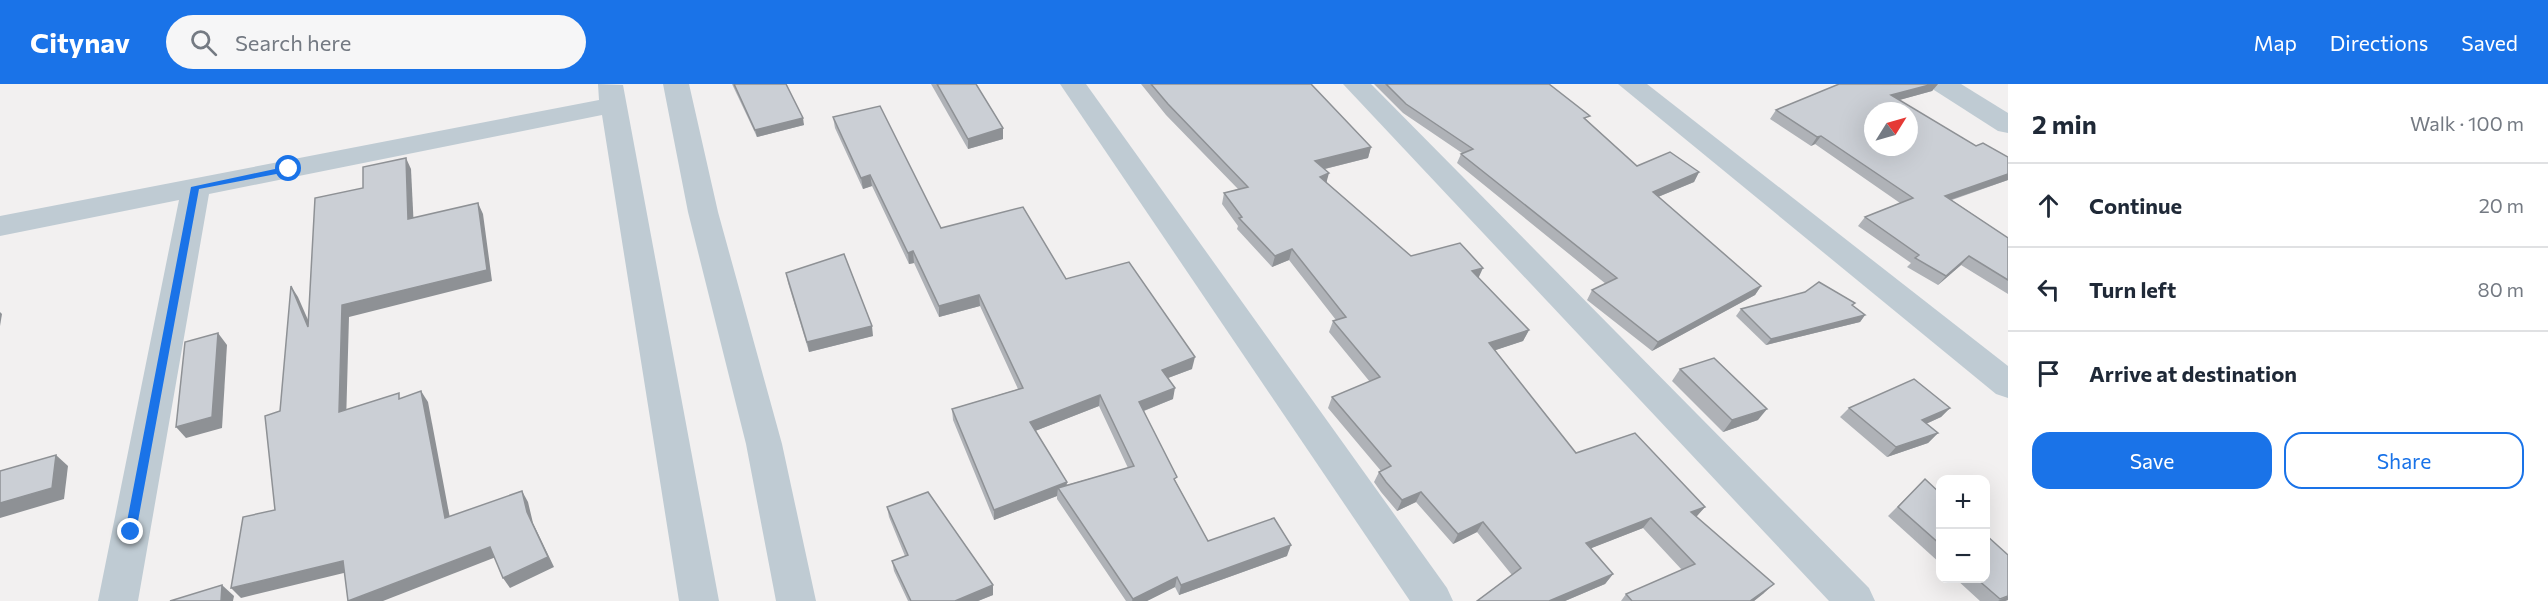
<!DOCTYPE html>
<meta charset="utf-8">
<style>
:root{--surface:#fff;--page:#f6f6f7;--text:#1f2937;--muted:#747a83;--line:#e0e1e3;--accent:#1a73e8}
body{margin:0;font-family:Commissioner,sans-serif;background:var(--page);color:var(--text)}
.controls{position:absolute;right:18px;bottom:18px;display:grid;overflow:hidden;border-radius:12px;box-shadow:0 6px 24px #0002}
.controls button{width:54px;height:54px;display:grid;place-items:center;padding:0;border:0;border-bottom:2px solid var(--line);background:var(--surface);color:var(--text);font:30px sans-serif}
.compass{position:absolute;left:1864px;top:18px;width:54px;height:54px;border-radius:50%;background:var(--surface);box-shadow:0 6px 24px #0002;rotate:53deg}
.stop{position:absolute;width:18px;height:18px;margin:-14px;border:4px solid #1a73e8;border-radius:50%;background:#fff}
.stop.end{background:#1a73e8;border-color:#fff;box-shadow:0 2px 6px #0008}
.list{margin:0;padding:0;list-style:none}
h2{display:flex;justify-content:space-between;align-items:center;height:78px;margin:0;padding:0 24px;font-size:26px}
h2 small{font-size:20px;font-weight:400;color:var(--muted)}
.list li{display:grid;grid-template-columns:39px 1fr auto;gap:18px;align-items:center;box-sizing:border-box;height:84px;padding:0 24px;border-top:2px solid var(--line)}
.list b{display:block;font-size:22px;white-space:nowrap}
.list em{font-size:20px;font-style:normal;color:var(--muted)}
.actions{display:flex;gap:12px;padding:18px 24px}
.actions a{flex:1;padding:14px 0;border:2px solid var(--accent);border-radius:18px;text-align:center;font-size:21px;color:var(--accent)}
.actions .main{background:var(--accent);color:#fff}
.icon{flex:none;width:33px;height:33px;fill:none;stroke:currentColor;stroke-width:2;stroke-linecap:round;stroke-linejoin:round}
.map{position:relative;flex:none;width:2008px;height:517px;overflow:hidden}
header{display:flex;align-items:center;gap:36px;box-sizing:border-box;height:84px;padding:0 30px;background:var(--accent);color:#fff}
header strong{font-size:28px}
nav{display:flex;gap:33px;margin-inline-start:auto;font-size:21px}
.search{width:420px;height:54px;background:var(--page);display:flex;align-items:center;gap:15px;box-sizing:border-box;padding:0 21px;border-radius:33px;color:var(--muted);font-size:22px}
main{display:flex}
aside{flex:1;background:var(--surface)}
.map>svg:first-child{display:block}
</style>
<header>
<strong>Citynav</strong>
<div class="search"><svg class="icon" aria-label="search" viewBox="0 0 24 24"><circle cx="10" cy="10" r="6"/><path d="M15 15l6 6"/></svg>Search here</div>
<nav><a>Map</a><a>Directions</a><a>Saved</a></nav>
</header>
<main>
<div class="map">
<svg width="2008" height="517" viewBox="0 0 2008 517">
<rect width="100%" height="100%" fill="#f2f0f0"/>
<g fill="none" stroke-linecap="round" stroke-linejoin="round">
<g fill="#bfcbd3" fill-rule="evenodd">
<path d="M 598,0 L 623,1 L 719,517 L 679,517 L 602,31 L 209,110 L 138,517 L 98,517 L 179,116 L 0,152 L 0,132 L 599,16 Z"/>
<path d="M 663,0 L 689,0 L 718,128 L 782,360 L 816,517 L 776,517 L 746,360 L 688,128 Z"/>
<path d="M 1060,0 L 1086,0 L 1447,504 L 1453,517 L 1410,517 Z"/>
<path d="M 1343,0 L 1371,0 L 1869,504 L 1875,517 L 1829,517 Z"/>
<path d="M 1618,0 L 1647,0 L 2008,282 L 2008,314 L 1996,310 Z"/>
<path d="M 1930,0 L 1961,0 L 2008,29 L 2008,49 L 1998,47 L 1934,6 Z"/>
</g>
</g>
<g fill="#afb2b7" fill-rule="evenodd">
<path d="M 732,0 L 786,0 L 804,41 L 757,53 Z"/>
<path d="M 931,0 L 976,0 L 1003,55 L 968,65 Z"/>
<path d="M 1141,0 L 1311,0 L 1371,63 L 1368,74 L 1325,85 L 1327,99 L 1411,172 L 1479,194 L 1529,246 L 1523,257 L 1495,266 L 1576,369 L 1705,423 L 1696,433 L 1764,509 L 1754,517 L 1621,517 L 1626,510 L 1682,486 L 1643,444 L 1591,464 L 1613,490 L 1605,500 L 1565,517 L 1477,517 L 1512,491 L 1477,448 L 1453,460 L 1416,418 L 1397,427 L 1381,408 L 1374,398 L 1379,388 L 1381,387 L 1328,324 L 1332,313 L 1370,298 L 1329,248 L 1333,237 L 1336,236 L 1289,176 L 1272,183 L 1237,145 L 1238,142 L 1222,120 L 1224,109 L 1238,105 L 1166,31 Z"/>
<path d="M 1374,0 L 1549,0 L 1588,37 L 1637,82 L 1699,88 L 1694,98 L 1658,113 L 1761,202 L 1755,211 L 1652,267 L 1587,216 L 1592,206 L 1606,200 L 1457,79 L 1461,70 L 1462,69 L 1403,29 Z"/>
<path d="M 1839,0 L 1938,0 L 1932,7 L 1899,16 L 1976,62 L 2008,73 L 2008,96 L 1952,116 L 2008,154 L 2008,210 L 1961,181 L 1938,201 L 1907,183 L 1911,179 L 1858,142 L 1865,133 L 1900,119 L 1815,60 L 1811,62 L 1770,35 L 1776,26 Z"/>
<path d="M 833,33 L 941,144 L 1066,195 L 1192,285 L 1168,294 L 1173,315 L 1144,327 L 1176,398 L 1208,457 L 1287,472 L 1179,511 L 1175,503 L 1147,517 L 1126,517 L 1057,415 L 1057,412 L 994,436 L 953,336 L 952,325 L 1018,305 L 980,222 L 939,233 L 914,179 L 909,180 L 872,102 L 863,105 L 835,44 ZM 1099,322 L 1128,384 L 1066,401 L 1035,347 Z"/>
<path d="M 786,189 L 873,252 L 809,268 L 788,199 Z"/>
<path d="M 1853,222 L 1865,231 L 1860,238 L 1766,261 L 1736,232 L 1741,225 Z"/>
<path d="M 1680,285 L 1758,336 L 1723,348 L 1672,297 Z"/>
<path d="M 1849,324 L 1950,324 L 1941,333 L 1926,340 L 1938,349 L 1928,359 L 1887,373 L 1840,333 Z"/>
<path d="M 1925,395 L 1941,410 L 1941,480 L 1888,432 Z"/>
<path d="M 887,423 L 993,511 L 978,517 L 908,517 L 894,487 L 892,477 L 905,472 L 889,433 Z"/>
<path d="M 2008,471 L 2008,516 L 2005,517 L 1980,517 L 1956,495 L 1986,495 Z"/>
</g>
<g fill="#8e9195">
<path d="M 1933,0 L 1938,0 L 1932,7 L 1885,20 L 1891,11 Z"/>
<path d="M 803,34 L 804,41 L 757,53 L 755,46 Z"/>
<path d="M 1003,44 L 1003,55 L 968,65 L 968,55 Z"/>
<path d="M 1821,52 L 1815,60 L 1811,62 L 1817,53 Z"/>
<path d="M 1371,63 L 1368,74 L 1312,88 L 1315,77 Z"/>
<path d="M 406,74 L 411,85 L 414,146 L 408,135 Z"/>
<path d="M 1699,88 L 1694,98 L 1648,117 L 1653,108 Z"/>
<path d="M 1329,89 L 1326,100 L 1320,93 Z"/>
<path d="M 2008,90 L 2008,96 L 1938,120 L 1945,112 Z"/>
<path d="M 870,91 L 872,102 L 863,105 L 861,94 Z"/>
<path d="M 478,119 L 483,130 L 492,197 L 349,233 L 346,339 L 339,328 L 342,221 Z"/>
<path d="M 1292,165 L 1289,176 L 1272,183 L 1275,172 Z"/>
<path d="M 913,167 L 914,179 L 909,180 L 908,169 Z"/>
<path d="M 1969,172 L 1961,181 L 1938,201 L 1946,192 Z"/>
<path d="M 1483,184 L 1478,195 L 1472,187 Z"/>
<path d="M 291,202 L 298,213 L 316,254 L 308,243 Z"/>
<path d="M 1761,202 L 1755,211 L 1652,267 L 1658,258 Z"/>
<path d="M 979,211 L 980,222 L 939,233 L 939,222 Z"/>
<path d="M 0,228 L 2,230 L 0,242 Z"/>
<path d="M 1865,231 L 1860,238 L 1766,261 L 1771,255 Z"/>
<path d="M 872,242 L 873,252 L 809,268 L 807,258 Z"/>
<path d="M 1529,246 L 1523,257 L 1484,270 L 1489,259 Z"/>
<path d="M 218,249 L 227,261 L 222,344 L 186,354 L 176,343 Z"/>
<path d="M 1195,273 L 1192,285 L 1160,297 L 1162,286 Z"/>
<path d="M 1175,304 L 1173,315 L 1138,329 L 1139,318 Z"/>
<path d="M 421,307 L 428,318 L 452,445 L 445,434 Z"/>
<path d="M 1100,311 L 1099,322 L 1030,349 L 1030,338 Z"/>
<path d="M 1950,324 L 1941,333 L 1912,346 L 1922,336 Z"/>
<path d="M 1767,325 L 1758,336 L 1723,348 L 1732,336 Z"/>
<path d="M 1938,349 L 1928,359 L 1887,373 L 1896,363 Z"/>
<path d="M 56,371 L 68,382 L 64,415 L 0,434 L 0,419 Z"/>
<path d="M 1067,398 L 1066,409 L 1058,404 L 1057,412 L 994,436 L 994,426 Z"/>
<path d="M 522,407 L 528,418 L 533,439 L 554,483 L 510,504 L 503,494 L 527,428 Z"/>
<path d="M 1421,408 L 1416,418 L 1397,427 L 1402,416 Z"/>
<path d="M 1705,423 L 1696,433 L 1691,428 Z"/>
<path d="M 1651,434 L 1643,444 L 1579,469 L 1586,459 Z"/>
<path d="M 1483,438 L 1477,448 L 1453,460 L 1458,450 Z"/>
<path d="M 1291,461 L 1287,472 L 1179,511 L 1181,501 Z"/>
<path d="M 490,463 L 496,473 L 383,517 L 348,517 Z"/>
<path d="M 343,477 L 352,487 L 241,514 L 231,504 Z"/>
<path d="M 1613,490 L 1605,500 L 1565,517 L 1549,517 Z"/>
<path d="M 1177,493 L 1175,503 L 1147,517 L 1132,517 L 1133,515 Z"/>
<path d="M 1774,500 L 1764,509 L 1754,517 L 1750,517 Z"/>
<path d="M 222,501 L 234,512 L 233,517 L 221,517 Z"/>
<path d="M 993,501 L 993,511 L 978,517 L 955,517 Z"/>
<path d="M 2008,512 L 2008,516 L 2005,517 L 1998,517 Z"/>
</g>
<g fill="#cbcfd5" stroke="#8e9195" stroke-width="1.5" fill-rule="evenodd">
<path d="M 734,0 L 786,0 L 803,34 L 755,46 Z"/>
<path d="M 937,0 L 976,0 L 1003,44 L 968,55 Z"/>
<path d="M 1151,0 L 1311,0 L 1371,63 L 1315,77 L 1329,89 L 1320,93 L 1411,172 L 1460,159 L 1483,184 L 1472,187 L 1529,246 L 1489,259 L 1576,369 L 1635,349 L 1705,423 L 1691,428 L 1774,500 L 1750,517 L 1632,517 L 1626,510 L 1695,480 L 1651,434 L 1586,459 L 1613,490 L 1549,517 L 1477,517 L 1521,484 L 1483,438 L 1458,450 L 1421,408 L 1402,416 L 1386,398 L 1379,388 L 1391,382 L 1332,313 L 1380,293 L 1333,237 L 1346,233 L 1292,165 L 1275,172 L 1239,134 L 1242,133 L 1224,109 L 1248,103 L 1168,20 Z"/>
<path d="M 1386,0 L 1549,0 L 1590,32 L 1584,34 L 1637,82 L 1670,68 L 1699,88 L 1653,108 L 1761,202 L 1658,258 L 1592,206 L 1617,194 L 1461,70 L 1473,65 L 1406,20 Z"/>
<path d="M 1839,0 L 1933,0 L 1891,11 L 1976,62 L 1983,59 L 2008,73 L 2008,90 L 1945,112 L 2008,154 L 2008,196 L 1969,172 L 1946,192 L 1915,174 L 1919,171 L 1865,133 L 1913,114 L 1821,52 L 1817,53 L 1776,26 ZM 1873,27 L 1909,27 L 1909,63 L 1873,63 Z"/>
<path d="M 880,22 L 941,144 L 1023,123 L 1066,195 L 1129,178 L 1195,273 L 1162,286 L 1175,304 L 1139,318 L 1177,393 L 1174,395 L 1208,457 L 1274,434 L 1291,461 L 1181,501 L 1177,493 L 1133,515 L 1058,404 L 1134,382 L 1100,311 L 1030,338 L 1067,398 L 994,426 L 952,325 L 1023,304 L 979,211 L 939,222 L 913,167 L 908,169 L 870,91 L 861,94 L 833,33 Z"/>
<path d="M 406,74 L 408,135 L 478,119 L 487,186 L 342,221 L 339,328 L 399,309 L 399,315 L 421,307 L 445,434 L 522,407 L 527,428 L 548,473 L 503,494 L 490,463 L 348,517 L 343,477 L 231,504 L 243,433 L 275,426 L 265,332 L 280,327 L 291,202 L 308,243 L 315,114 L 363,104 L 363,83 Z"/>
<path d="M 844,170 L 872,242 L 807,258 L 786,189 Z"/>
<path d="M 1819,198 L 1855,219 L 1852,221 L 1865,231 L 1771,255 L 1741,225 L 1805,208 Z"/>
<path d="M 218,249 L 212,333 L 176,343 L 185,258 Z"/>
<path d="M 1714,274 L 1767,325 L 1732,336 L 1680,285 Z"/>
<path d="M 1914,295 L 1950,324 L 1922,336 L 1938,349 L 1896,363 L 1849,324 Z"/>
<path d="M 56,371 L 52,404 L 0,419 L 0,387 Z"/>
<path d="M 1925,395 L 1941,410 L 1941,461 L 1898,423 Z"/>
<path d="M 928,408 L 993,501 L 955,517 L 911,517 L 892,477 L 908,471 L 887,423 Z"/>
<path d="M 1986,451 L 2008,471 L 2008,512 L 2000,515 L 1977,495 L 1986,495 Z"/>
<path d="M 222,501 L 221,517 L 170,517 Z"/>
</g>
<path fill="#1a73e8" d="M 289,82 L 292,87 L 199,105 L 136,448 L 131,453 L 127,451 L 125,448 L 191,103 Z"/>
</svg>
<div class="controls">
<button>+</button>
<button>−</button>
</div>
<svg class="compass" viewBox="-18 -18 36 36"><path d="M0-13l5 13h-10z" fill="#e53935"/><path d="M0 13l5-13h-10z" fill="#747a83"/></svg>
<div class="stop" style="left:289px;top:85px"></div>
<div class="stop end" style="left:131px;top:448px"></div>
</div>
<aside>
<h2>2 min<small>Walk · 100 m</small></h2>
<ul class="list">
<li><svg class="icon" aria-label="ahead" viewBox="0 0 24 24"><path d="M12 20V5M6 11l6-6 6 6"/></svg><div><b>Continue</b></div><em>20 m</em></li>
<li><svg class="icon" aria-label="left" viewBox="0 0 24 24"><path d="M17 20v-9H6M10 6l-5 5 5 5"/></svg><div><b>Turn left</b></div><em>80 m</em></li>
<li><svg class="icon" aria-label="arrive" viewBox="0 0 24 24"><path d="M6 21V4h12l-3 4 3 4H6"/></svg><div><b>Arrive at destination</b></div></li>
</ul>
<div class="actions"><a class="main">Save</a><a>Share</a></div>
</aside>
</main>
